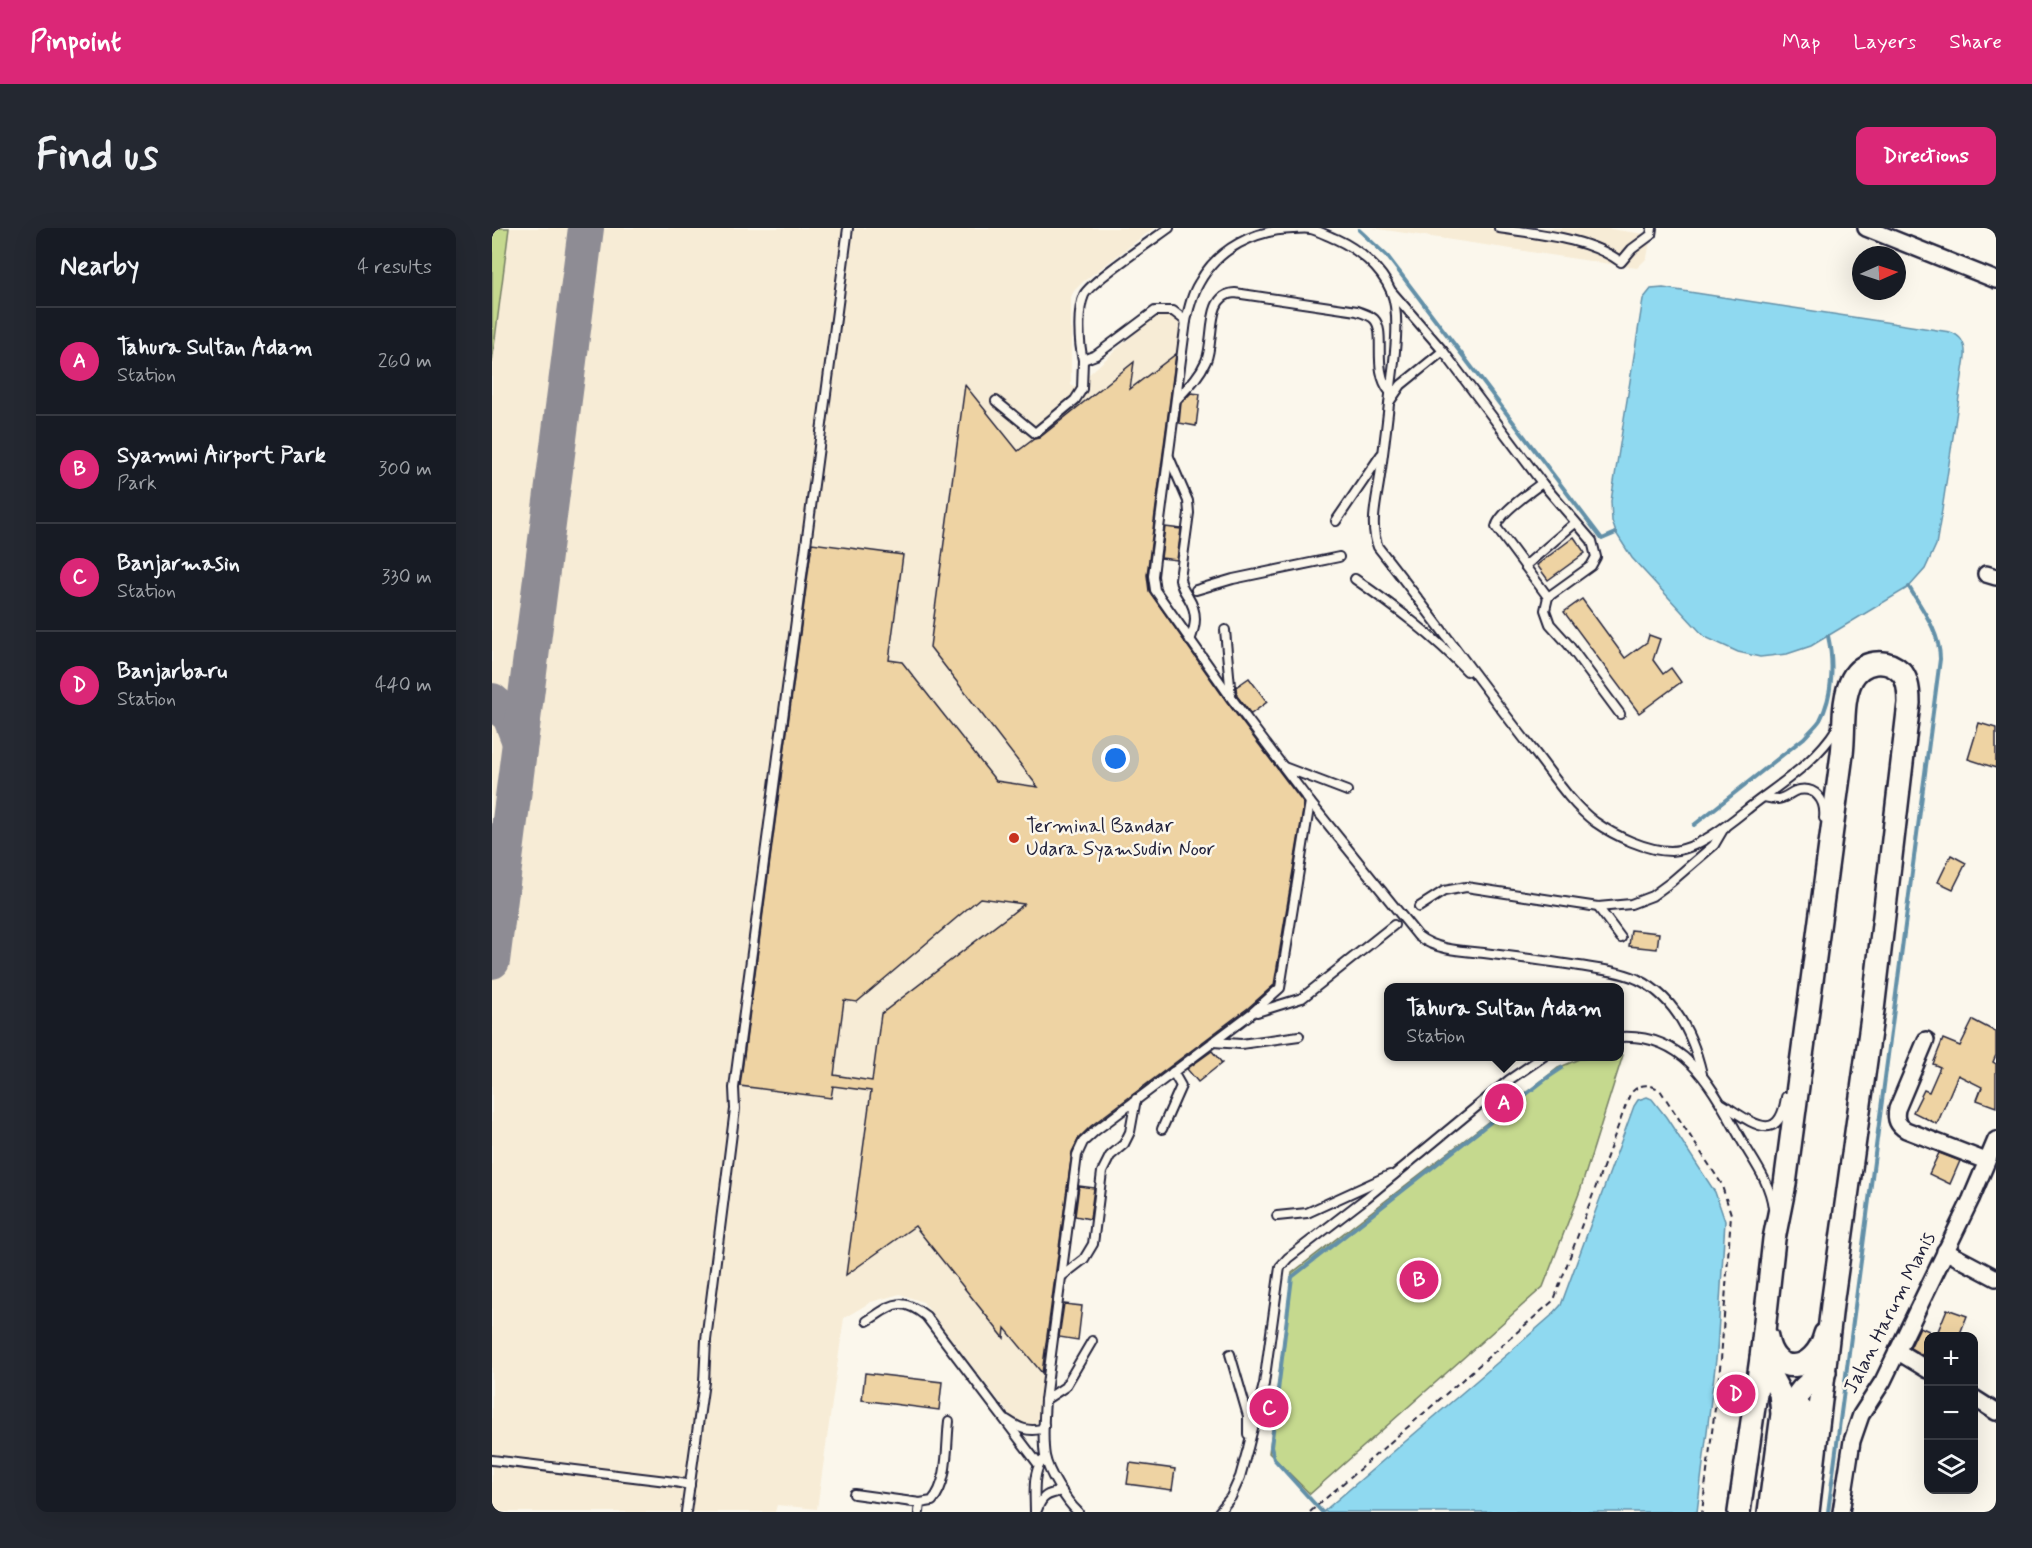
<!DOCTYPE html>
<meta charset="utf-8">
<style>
:root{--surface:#171b24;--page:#242831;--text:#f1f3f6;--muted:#9ea1a6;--line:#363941;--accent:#db2777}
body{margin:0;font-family:Mynerve,sans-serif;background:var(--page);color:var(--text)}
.controls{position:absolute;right:18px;bottom:18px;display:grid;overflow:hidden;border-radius:12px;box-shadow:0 6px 24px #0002}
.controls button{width:54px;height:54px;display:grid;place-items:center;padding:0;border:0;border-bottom:2px solid var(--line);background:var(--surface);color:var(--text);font:30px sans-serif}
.compass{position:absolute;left:1360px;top:18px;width:54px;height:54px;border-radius:50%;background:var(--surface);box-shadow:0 6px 24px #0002;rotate:87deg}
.you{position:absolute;left:624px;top:531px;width:21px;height:21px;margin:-15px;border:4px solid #fff;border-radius:50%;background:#1a73e8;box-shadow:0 0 0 9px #1a73e833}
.badge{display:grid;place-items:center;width:39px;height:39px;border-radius:50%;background:var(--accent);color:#fff;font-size:20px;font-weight:700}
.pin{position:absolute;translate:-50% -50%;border:3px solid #fff;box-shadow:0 2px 6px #0006}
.popup{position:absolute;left:892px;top:755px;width:240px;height:78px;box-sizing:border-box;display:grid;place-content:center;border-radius:12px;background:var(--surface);filter:drop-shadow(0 2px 4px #0005);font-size:20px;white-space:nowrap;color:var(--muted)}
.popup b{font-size:22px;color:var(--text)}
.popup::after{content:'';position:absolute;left:50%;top:100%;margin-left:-12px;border:12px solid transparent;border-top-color:var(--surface)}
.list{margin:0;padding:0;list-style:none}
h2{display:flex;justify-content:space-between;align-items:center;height:78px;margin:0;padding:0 24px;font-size:26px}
h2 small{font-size:20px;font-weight:400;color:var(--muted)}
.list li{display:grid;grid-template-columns:39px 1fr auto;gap:18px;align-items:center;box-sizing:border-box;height:108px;padding:0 24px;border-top:2px solid var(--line)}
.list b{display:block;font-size:22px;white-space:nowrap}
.list p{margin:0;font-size:20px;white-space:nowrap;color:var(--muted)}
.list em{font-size:20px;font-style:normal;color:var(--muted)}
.icon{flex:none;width:33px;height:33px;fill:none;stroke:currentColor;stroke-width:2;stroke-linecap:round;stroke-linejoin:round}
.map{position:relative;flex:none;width:1504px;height:1284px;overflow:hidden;border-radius:12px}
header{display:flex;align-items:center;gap:36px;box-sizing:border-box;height:84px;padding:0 30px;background:var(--accent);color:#fff}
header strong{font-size:28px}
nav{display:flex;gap:33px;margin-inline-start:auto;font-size:21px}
.intro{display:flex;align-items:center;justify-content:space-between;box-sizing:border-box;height:144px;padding:0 36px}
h1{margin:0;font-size:42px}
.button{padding:15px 27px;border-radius:12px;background:var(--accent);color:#fff;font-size:21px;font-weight:700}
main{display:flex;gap:36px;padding:0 36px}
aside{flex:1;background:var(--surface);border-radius:12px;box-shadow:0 6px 24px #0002}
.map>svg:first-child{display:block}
</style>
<header>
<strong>Pinpoint</strong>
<nav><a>Map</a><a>Layers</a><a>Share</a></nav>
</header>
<div class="intro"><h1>Find us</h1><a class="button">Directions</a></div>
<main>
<aside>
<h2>Nearby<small>4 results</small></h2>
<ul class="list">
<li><span class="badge">A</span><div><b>Tahura Sultan Adam</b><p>Station</p></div><em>260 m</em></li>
<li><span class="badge">B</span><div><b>Syammi Airport Park</b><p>Park</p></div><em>300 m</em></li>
<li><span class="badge">C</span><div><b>Banjarmasin</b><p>Station</p></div><em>330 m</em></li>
<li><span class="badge">D</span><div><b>Banjarbaru</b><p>Station</p></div><em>440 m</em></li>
</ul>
</aside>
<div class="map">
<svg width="1504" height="1284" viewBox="0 0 1504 1284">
<rect width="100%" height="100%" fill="#fbf7ec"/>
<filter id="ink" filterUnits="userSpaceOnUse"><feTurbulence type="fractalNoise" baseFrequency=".0167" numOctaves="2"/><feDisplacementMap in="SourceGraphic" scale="12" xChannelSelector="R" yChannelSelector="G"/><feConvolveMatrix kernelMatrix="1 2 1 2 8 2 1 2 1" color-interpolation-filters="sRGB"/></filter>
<g filter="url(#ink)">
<g fill="#f7ecd6">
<path d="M 0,0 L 662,0 L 592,53 L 582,63 L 579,69 L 579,157 L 583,159 L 646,102 L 668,87 L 684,89 L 692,96 L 658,358 L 816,563 L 790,759 L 588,913 L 556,1152 L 547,1192 L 542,1198 L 530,1197 L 520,1190 L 431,1074 L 408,1066 L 379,1074 L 352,1090 L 325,1281 L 285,1277 L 283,1284 L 0,1284 Z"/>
<path d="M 880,0 L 1112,0 L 1159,7 L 1155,30 L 1145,40 Z"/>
</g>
<g fill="#c5d98e" stroke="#747e64" stroke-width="1.5">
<path d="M 0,0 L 17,0 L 0,135 Z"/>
<path d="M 1131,827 L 1088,963 L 1051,1059 L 818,1266 L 777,1225 L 800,1045 L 1066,840 L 1087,831 Z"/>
</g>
<g fill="#8fd9f0" stroke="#6390a8" stroke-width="1.5">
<path d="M 1171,60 L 1458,104 C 1470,108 1474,116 1473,129 L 1450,282 L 1444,317 L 1433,341 L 1417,359 L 1319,418 L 1295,426 L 1268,429 L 1246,424 L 1213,409 L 1140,330 L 1124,305 L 1120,293 L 1119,273 L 1151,71 L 1159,61 Z"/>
<path d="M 1155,869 L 1160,871 L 1174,889 L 1223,964 L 1233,993 L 1225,1123 L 1205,1284 L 831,1284 L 1019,1123 L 1059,1088 L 1069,1077 L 1142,878 L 1146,872 Z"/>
</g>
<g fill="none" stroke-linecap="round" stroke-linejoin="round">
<g stroke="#6390a8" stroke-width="4">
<path d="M 867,2 L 896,29 L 1110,311 L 1124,305"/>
<path d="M 1202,597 L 1312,510 C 1317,504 1324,498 1328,492 C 1341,468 1342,434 1336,408"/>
<path d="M 830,1284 L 782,1231 L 779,1219 L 800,1049 L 1055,850 L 1070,840"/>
<path d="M 1336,1284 L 1448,431 C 1448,404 1430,381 1417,359"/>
</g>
<g stroke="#8e8c94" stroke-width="36">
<path d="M 0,473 L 18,488 L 28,514"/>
<path d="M 0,733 L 94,0"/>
</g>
</g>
<g fill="#eed3a3" stroke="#22223b" stroke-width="1.5" fill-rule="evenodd">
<path d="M 684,126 L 655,347 L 657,363 L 735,474 L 812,576 L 782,757 L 756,780 L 599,898 L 587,910 L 580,924 L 550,1145 L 513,1100 L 512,1110 L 423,998 L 354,1047 L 379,863 L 341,858 L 339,870 L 248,858 L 320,315 L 411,327 L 397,432 L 410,434 L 504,553 L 546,559 L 438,419 L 473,157 L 526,223 L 542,211 L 547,210 L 642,134 L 638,161 ZM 488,670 L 532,676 L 389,786 L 380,853 L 342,847 L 352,772 L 365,774 Z"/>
<path d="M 699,165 L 708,166 L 704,198 L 687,195 L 689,175 Z"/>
<path d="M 673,299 L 689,301 L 685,332 L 669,330 Z"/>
<path d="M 1082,309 L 1093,325 L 1056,352 L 1045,337 Z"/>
<path d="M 1090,371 L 1133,430 L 1155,414 L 1157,407 L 1168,411 L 1161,432 L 1171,446 L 1179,440 L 1189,454 L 1147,485 L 1072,384 Z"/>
<path d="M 757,450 L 775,474 L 759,486 L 745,468 L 744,459 Z"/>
<path d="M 1487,495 L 1504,500 L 1504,540 L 1476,531 Z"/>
<path d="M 1459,627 L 1474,635 L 1461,661 L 1446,654 Z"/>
<path d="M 1139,702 L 1167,705 L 1165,721 L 1137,718 Z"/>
<path d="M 1481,792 L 1504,804 L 1504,827 L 1501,834 L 1504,836 L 1504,879 L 1485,872 L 1490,859 L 1466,847 L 1445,896 L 1421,884 L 1432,862 L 1437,864 L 1448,839 L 1441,836 L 1451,811 L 1468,818 Z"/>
<path d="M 720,823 L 730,835 L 706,854 L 695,841 Z"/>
<path d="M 1447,925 L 1468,933 L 1458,956 L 1437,946 Z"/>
<path d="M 587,958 L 602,960 L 598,991 L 583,988 Z"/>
<path d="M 572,1076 L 590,1078 L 586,1112 L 567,1109 Z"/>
<path d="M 1455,1081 L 1475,1088 L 1467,1108 L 1444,1108 Z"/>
<path d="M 1428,1099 L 1437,1103 L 1437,1131 L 1418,1120 Z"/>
<path d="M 373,1145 L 450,1154 L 447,1182 L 370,1172 Z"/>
<path d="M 638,1235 L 683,1241 L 680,1262 L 635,1256 Z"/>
</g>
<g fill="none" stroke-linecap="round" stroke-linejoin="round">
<defs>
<g id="lane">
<path d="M 677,0 C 662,11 598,54 592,67 C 585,83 587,116 591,132 L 604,127 L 663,83 L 681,83 L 694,93"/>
<path d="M 1007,0 C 1046,6 1097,10 1129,34 L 1140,21 L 1159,7 L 1160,0"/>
<path d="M 900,64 L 951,123 L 1050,255 L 1100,313 L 1104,329 L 1099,338 L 1056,369 L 1053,382 L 1058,396 L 1076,416 L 1128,486"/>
<path d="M 685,171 C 696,159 707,149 714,133 C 723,113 713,66 743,65 L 865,83 C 870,85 878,87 882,91 C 895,104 879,141 898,164"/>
<path d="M 504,173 L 543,205 L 583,172 L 590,161 L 591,132"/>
<path d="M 898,173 L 909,157 L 951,123"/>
<path d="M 677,229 L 696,273 L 697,285 L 688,351 C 689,359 692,363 696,369 C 706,385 704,396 698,413"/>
<path d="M 1050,255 C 1038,264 1007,285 1004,299 L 1056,369"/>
<path d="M 844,293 L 889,227"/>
<path d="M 1033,338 L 1083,295"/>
<path d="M 863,351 C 903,379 942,408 975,443"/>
<path d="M 704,362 L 741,351 L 847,329"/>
<path d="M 733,402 L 739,469"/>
<path d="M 792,539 L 855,563"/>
<path d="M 1272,569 C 1276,570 1282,571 1286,571 C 1292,571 1298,565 1303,563 C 1323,557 1334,572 1332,590"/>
<path d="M 818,574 L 926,708 C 944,722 970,723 992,725 C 1024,729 1056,733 1087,738 C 1106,741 1127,743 1145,751 C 1183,769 1201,807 1210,846"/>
<path d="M 927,679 L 952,663 L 974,659 L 1106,679 L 1139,676 L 1160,668 L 1179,654 L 1222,617 L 1232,600"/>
<path d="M 1106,679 L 1129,710"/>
<path d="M 765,784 L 810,770 L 902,697"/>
<path d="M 1128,809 C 1196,805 1221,862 1250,913 C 1262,934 1278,954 1281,980"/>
<path d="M 721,814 L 749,816 L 807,808"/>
<path d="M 1230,876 C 1257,892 1287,920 1294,869"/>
<path d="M 670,901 L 689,858 L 681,844"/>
<path d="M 785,988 L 815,985 L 898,947"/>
<path d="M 570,1048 L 592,1031 L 601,1016 L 610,944 L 618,928 L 632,916 L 638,904 L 644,871"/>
<path d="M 375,1093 C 401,1077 407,1067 434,1088 L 547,1237"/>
<path d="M 738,1126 L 756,1188 L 756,1206"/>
<path d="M 553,1172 L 573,1159 L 600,1113"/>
<path d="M 515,1192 C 527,1200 535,1204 549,1201 L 552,1197"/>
<path d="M 0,1232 L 183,1254 L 198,1257"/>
<path d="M 362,1266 L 428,1275 L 427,1284"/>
<path d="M 428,1275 L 440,1273 C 457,1254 454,1218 457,1193"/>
<path d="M 545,1282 C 550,1267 556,1266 570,1263"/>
<path d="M 194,1284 L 212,1154 L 214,1112 L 243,881 L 242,860 L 356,0"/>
<path d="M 543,1284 C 543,1269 540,1245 550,1233"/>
<path d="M 586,1284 C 574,1273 556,1244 553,1228 C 550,1210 552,1190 553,1172 L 585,927 L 591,914 L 603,903 L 760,785 L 788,760 L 818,574 L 740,471 L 663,362 L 661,348 L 663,331 L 694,93 C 697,80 700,66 707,55 C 726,20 763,2 801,1 C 806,1 813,0 819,1 C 827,3 836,8 844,11 C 866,21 889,40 899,63 C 910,89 901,139 898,167 C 895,194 892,221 888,248 C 885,271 877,297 886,319 C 939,386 988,455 1041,522 C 1060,546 1078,575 1103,594 C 1123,608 1155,623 1179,623 C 1206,622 1238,595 1258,579 C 1289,555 1324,534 1345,500"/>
<path d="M 727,1284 L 739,1269 L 748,1249 L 756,1220 L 772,1156 L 788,1039 L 796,1030 L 874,970 L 1017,852 L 1052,828"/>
</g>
<g id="street">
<path d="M 1374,0 L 1504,52"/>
<path d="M 1494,346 L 1504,349"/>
<path d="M 1434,812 L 1405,881 C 1403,891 1405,897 1414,902 L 1494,933"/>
<path d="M 1453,1023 L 1504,1050"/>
<path d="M 1405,1123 L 1436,1142"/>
<path d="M 1482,1170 L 1504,1184"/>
<path d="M 1349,1284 L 1360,1213 L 1369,1187 L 1391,1153 L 1479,971 L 1504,912"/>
</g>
<g id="secondary">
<path d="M 1275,1109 C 1281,1150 1323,1145 1333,1106"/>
<path d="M 1269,1130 L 1288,1165 L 1290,1186 L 1277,1284"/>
<path d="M 1298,1198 C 1302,1167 1306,1160 1333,1144"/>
<path d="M 1247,1284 L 1269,1130 L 1282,1011 L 1293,956 L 1350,526 C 1353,503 1349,472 1360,451 C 1370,433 1394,429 1409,444 C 1416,451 1417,465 1417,475 L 1381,782 L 1340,1077 L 1316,1284"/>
<path d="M 1296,1284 L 1310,1182"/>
</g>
</defs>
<use href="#lane" stroke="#22223b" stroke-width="12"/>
<use href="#street" stroke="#22223b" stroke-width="20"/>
<use href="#secondary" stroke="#22223b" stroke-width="26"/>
<path stroke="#22223b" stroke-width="2" stroke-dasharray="6 4.5" stroke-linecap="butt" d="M 818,1284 L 1062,1072 L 1138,866 C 1148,855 1156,855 1168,862 L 1229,955 L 1239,986 L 1229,1132 L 1210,1284"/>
<use href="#lane" stroke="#fbf7ec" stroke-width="8"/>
<use href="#street" stroke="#fbf7ec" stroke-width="15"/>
<use href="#secondary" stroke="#fbf7ec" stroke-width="21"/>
</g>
</g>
<circle fill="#c8321e" stroke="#fbf7ec" stroke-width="2" cx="522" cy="610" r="6"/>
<g text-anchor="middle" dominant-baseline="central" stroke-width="5" stroke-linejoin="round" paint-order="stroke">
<g font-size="20" fill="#22223b" stroke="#fbf7ec" text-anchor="start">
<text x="534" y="598">Terminal Bandar<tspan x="534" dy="23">Udara Syamsudin Noor</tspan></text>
</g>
<g font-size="20" fill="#22223b" stroke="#fbf7ec">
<text transform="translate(1398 1085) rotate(-63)">Jalan Harum Manis</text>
</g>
</g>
</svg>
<div class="controls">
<button>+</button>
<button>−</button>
<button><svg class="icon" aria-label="layers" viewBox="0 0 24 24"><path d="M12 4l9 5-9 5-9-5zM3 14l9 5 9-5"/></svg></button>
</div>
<svg class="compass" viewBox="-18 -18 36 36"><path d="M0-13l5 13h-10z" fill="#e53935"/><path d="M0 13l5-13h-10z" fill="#9ea1a6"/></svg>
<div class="you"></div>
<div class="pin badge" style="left:1012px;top:875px">A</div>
<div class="popup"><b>Tahura Sultan Adam</b>Station</div>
<div class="pin badge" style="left:927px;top:1052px">B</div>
<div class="pin badge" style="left:777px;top:1180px">C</div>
<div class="pin badge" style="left:1244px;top:1166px">D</div>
</div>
</main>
